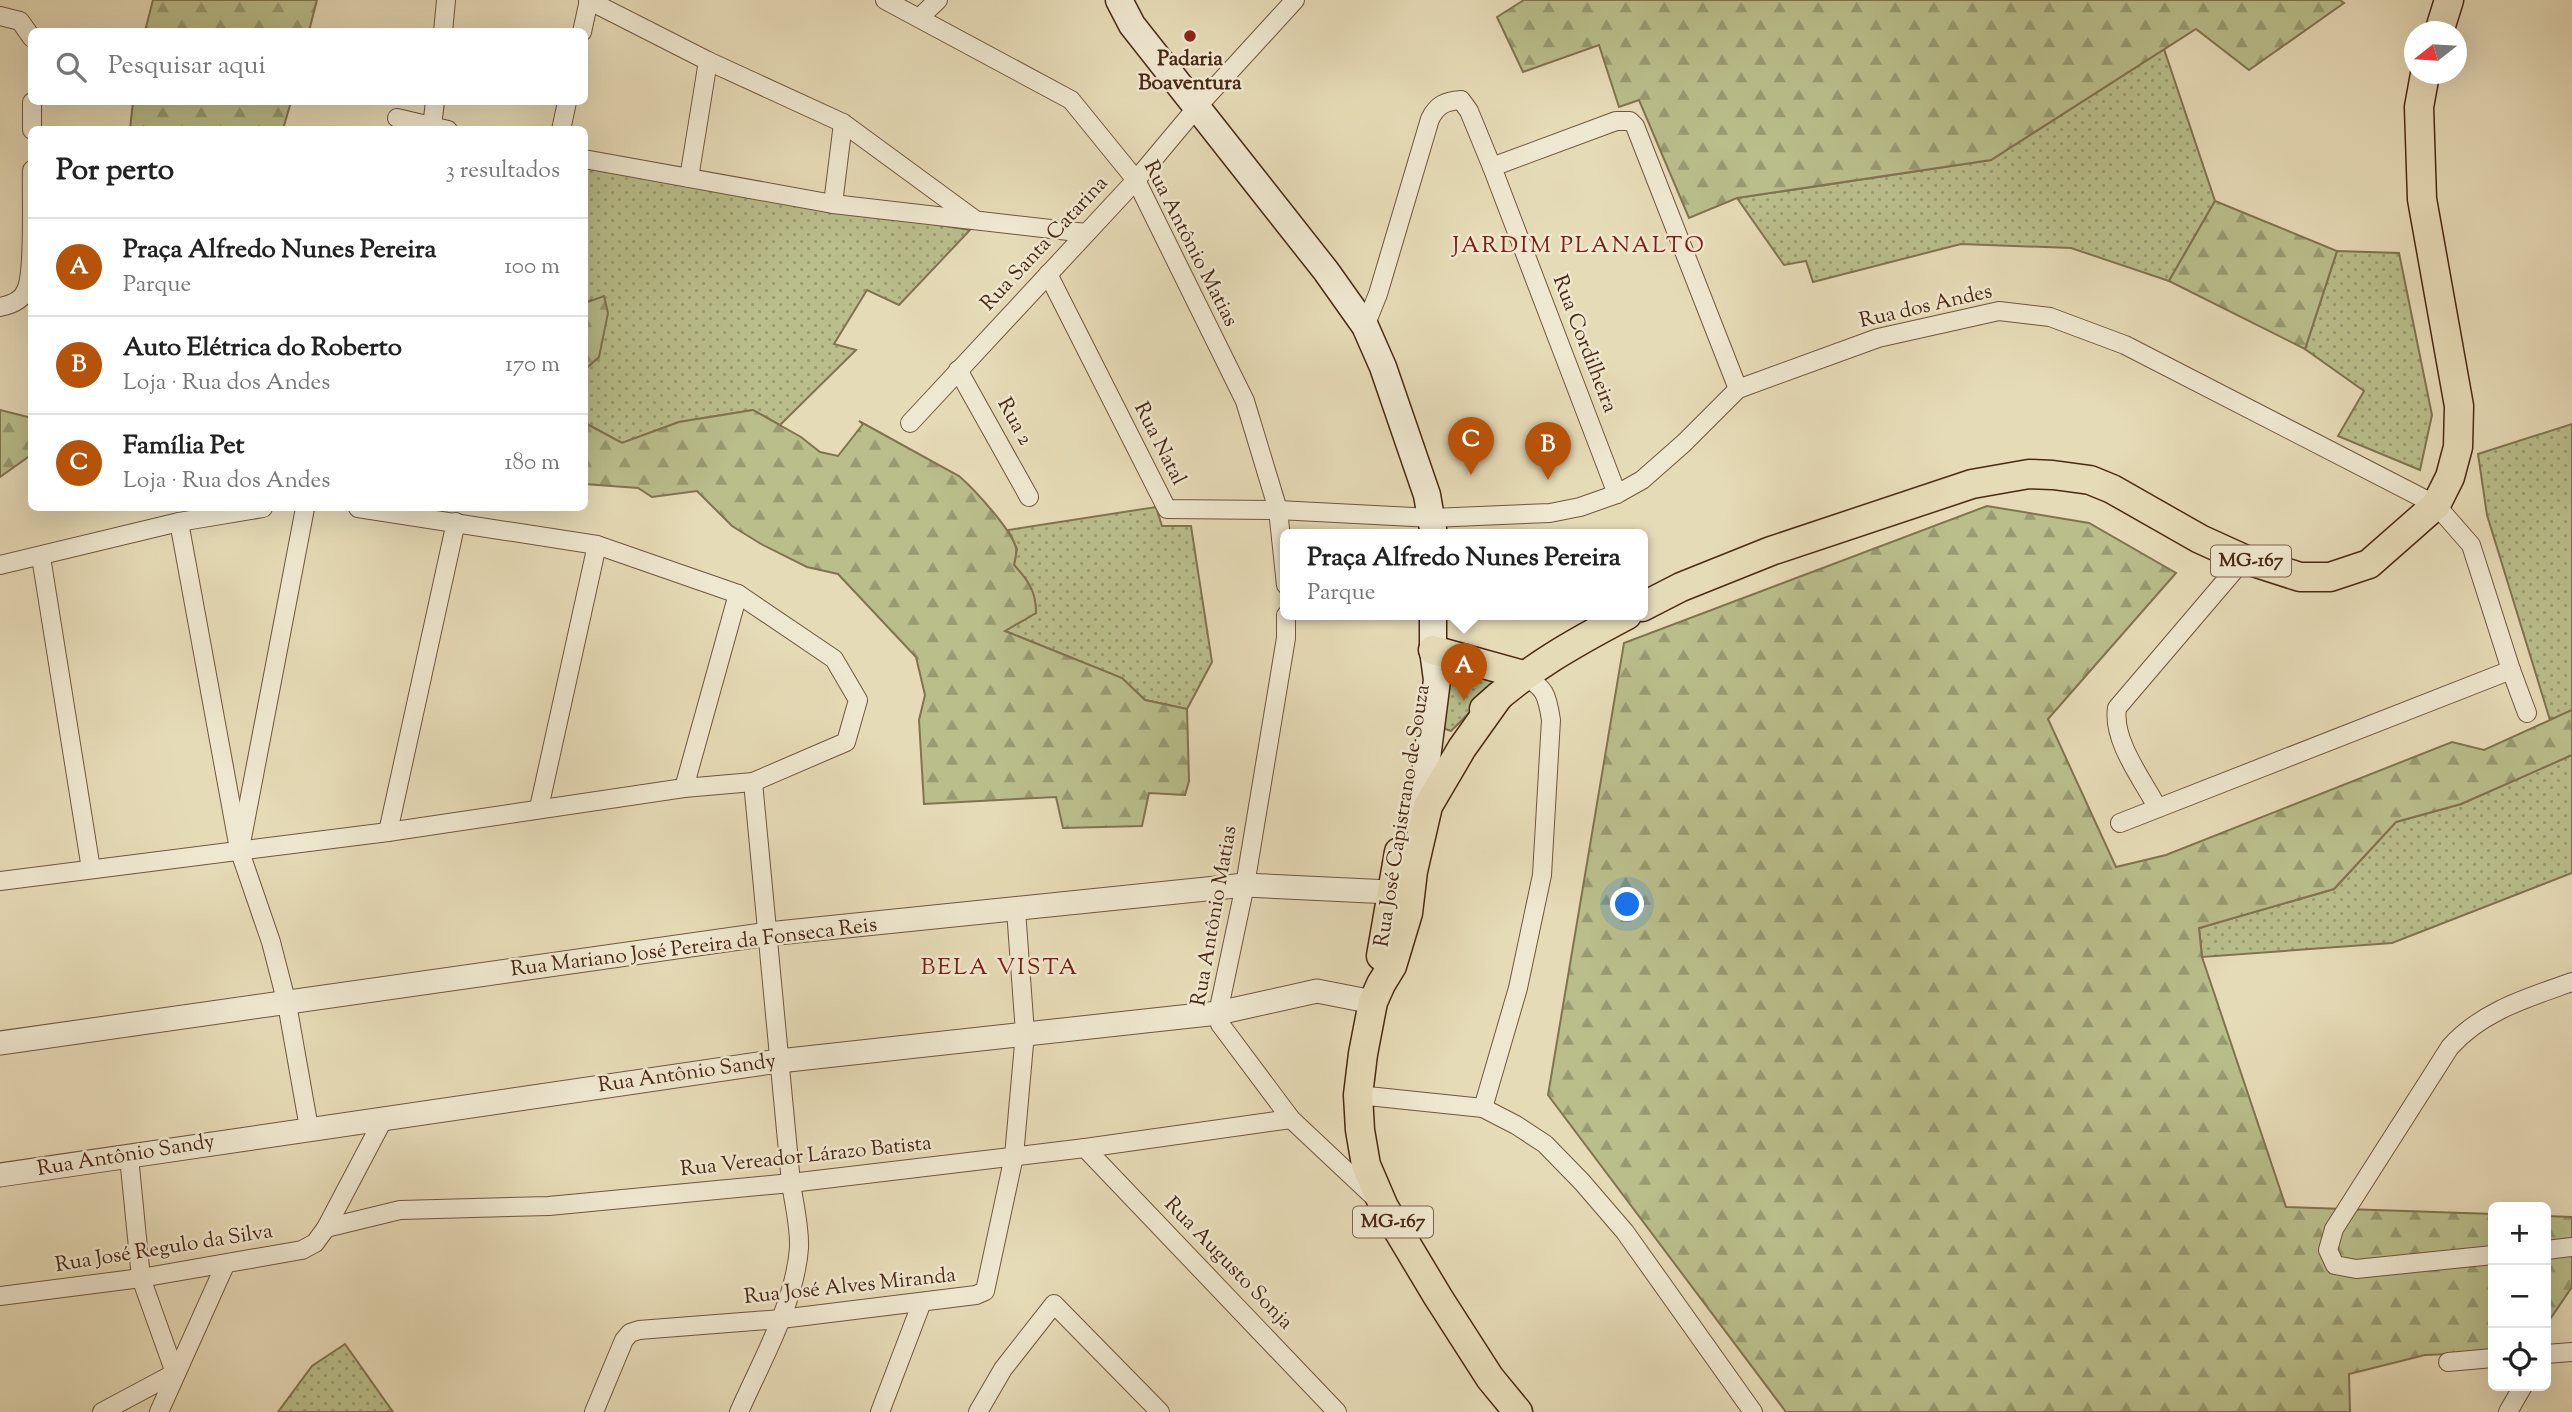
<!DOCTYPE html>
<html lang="pt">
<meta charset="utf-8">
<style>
:root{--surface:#fff;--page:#f2f2f2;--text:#222;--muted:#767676;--line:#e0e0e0;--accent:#b45309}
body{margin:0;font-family:"Sorts Mill Goudy",serif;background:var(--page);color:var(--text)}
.controls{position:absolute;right:21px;bottom:21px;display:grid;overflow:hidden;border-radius:10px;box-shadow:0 7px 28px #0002}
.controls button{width:63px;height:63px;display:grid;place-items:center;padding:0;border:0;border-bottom:2px solid var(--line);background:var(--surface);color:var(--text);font:35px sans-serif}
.compass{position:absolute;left:2404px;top:21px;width:63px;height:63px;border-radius:50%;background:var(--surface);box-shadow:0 7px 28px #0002;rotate:253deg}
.you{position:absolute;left:1628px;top:905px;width:24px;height:24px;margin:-18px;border:5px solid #fff;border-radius:50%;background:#1a73e8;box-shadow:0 0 0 10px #1a73e833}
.badge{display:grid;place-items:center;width:46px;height:46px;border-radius:50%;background:var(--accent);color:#fff;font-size:23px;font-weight:700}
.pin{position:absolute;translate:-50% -58px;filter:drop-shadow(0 2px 4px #0008)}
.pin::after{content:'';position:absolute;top:37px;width:24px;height:21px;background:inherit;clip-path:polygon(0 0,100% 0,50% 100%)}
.popup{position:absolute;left:1280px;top:529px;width:368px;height:91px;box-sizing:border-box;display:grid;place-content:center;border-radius:10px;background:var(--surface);filter:drop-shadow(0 2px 5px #0005);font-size:23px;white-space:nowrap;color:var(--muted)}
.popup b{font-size:26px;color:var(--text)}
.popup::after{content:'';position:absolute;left:50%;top:100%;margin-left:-14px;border:14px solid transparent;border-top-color:var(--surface)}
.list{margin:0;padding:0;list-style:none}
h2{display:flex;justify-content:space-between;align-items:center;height:91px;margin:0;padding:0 28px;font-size:30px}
h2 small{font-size:23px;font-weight:400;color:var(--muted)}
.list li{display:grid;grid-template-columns:46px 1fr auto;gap:21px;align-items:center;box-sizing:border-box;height:98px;padding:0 28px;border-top:2px solid var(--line)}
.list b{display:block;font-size:26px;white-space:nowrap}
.list p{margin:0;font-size:23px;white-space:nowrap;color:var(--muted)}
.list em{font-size:23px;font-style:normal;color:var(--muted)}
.icon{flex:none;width:38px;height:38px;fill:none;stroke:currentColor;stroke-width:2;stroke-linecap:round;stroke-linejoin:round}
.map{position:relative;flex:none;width:2572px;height:1412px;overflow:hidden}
.search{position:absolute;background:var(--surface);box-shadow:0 7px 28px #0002;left:28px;top:28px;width:560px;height:77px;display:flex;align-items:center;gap:18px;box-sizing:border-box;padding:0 24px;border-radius:10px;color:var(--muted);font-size:26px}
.panel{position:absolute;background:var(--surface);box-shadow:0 7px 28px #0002;left:28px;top:126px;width:560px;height:385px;border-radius:10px}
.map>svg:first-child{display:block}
</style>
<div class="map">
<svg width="2572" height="1412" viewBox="0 0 2572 1412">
<defs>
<pattern id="green-dots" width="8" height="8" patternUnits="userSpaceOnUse" patternTransform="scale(1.75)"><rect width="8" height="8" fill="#b9be8b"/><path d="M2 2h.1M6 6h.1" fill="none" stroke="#989a70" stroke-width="1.8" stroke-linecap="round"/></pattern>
<pattern id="forest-firs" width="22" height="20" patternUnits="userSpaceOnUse" patternTransform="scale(1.75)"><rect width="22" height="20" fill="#b9be8b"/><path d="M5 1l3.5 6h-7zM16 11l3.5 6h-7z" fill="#989a70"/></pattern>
</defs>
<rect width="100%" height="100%" fill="#e6dbb7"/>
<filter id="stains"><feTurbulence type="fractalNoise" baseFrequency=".00286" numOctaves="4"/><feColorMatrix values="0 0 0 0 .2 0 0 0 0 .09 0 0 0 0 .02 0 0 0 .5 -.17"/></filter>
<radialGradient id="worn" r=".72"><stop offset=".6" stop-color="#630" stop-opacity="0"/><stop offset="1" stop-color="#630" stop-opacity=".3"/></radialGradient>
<g fill="url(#green-dots)" stroke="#827350" stroke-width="2">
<path d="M 2164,49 L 2215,201 L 2169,281 L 2071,248 L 1961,244 L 1813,282 L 1806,261 L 1784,265 L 1737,198 L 1991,160 Z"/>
<path d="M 584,168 L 970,230 L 899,305 L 867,290 L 834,344 L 856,350 L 780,425 L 753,410 L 679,422 L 622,443 L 585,423 L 585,369 L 599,357 L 591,300 L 585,303 Z"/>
<path d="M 2337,251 L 2399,253 L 2432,415 L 2420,470 L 2338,436 L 2364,391 L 2305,349 Z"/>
<path d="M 2572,424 L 2572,710 L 2550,720 L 2487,515 L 2478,454 Z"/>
<path d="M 1156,507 L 1162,526 L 1191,526 L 1212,662 L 1187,709 L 1145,700 L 1122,678 L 1005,631 L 1036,613 C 1036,591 1027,580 1014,565 L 1017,549 L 1008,530 Z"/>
<path d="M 1452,658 L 1508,674 L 1451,731 L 1443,728 Z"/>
<path d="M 2572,755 L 2572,873 L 2392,943 L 2202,957 L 2199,928 L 2334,889 L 2396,822 L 2461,804 Z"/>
<path d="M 345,1344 L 393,1412 L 278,1412 L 312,1366 Z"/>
</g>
<g fill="url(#forest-firs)" stroke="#827350" stroke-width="2">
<path d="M 153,0 L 317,0 L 309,31 L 145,31 Z"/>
<path d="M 1524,0 L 2340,0 L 2344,3 L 2249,70 L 2196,29 L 1991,160 L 1737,198 L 1689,218 L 1639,100 L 1619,107 L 1599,45 L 1523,72 L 1497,17 Z"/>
<path d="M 133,102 L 291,102 L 283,129 L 130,129 Z"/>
<path d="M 2215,201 L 2337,251 L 2305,349 L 2169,281 Z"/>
<path d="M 604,296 L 608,313 L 599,357 L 585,369 L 585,303 Z"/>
<path d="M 0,410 L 32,418 L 31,455 L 0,477 Z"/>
<path d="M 753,410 L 801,437 L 820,452 L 838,456 L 863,424 L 859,421 L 959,476 C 973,488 1012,530 1016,548 C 1017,553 1015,559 1014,565 C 1028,580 1036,591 1036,613 L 1005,631 L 1122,678 L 1145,700 L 1187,709 L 1189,781 L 1185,795 L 1149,793 L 1142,826 L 1063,828 L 1056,797 L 924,804 L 919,720 L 925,695 L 916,657 L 838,574 L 807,567 L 761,544 L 732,526 L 697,491 L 652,497 L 638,488 L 585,484 L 585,423 L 622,443 L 679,422 Z"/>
<path d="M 1987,506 L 2089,523 L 2176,573 L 2048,719 L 2116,867 L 2166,855 L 2452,742 L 2484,750 L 2572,710 L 2572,755 L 2461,804 L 2396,822 L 2334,889 L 2199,928 L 2202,957 L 2286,1207 L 2493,1214 L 2493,1352 L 2425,1355 L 2349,1374 L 2350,1412 L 1786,1412 L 1548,1095 L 1624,643 Z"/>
<path d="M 2546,1216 L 2572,1217 L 2572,1287 L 2546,1325 Z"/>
</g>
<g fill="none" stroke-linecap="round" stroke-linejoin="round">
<defs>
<g id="minor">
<path d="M 588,0 L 708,61 L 843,123 L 974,219"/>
<path d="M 885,0 L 1071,100 L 1136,180 L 1245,401 L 1278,510 L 1286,585"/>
<path d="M 0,16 L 20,21 L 32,38"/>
<path d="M 920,17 L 938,0"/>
<path d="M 443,32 L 446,0"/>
<path d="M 582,32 L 589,0"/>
<path d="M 397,118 L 448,130"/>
<path d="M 432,126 L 435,102"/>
<path d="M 32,130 L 32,102"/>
<path d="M 561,130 L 567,102"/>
<path d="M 584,159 L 833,204 L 1086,233"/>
<path d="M 1492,167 L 1616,121 L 1630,121 L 1635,126 L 1738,389"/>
<path d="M 689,178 L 708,61"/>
<path d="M 833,204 L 843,123"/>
<path d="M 1048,274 L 1167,509 L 1278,510 L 1432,518 L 1550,513 L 1580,507 L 1617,494 L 1642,480 L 1684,443 L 1738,389 L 1878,338 L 1999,311 L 2050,317 L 2125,345 L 2436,505 L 2471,545 L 2511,670 L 2527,713"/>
<path d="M 0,307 C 10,305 22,301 26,290 C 35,272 31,195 32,170"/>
<path d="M 1365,326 L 1378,294 L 1430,119 C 1437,105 1445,101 1461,100 L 1469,111 L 1492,167 L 1617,494"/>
<path d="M 958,370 L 1029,497"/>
<path d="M 910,423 L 1136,180 L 1198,106 L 1295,0"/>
<path d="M 179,522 L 239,849 L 271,942 L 287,1004 L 309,1128"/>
<path d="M 41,557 L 91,869"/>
<path d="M 0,565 L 179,522 L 263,508"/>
<path d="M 1286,615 L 1286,638 L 1245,885 L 1218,1013 L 1220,1024 L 1291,1119 L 1374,1197"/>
<path d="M 684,788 L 738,594"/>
<path d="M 2157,807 C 2142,779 2112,740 2117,708 L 2244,559"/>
<path d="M 539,808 L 597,545"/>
<path d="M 2120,823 L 2511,670"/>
<path d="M 388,832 L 456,522"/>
<path d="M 242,838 L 305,508"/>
<path d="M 0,881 L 388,832 L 684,788 L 753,782 L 846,742 L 858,700 L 834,659 L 738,594 L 597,545 L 358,508"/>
<path d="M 1358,1095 L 1483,1108 L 1518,988 L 1542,875 L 1551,720 C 1547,694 1545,688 1523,675"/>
<path d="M 1483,1108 L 1516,1125 L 1545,1144 L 1582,1182 L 1625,1232 L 1753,1412"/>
<path d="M 1085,1148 L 1337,1412"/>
<path d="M 326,1228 L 400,1210 L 549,1206 L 791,1183 L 1085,1148 L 1291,1119"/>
<path d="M 2546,1250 L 2572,1247"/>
<path d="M 2493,1255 L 2356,1269 L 2335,1265 L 2328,1250 L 2334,1229 L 2450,1047 C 2482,1011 2527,998 2572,982"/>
<path d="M 0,1296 L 141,1278 L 302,1250 L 315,1243 L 326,1228 L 384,1118"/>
<path d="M 2546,1354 L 2572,1352"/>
<path d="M 2448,1362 L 2493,1358"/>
<path d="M 102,1412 L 175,1373 L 141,1278 L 129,1157"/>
<path d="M 159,1412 L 225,1265"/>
<path d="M 594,1412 L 624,1340 L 630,1333 L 639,1330 L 781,1319 L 976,1295 L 985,1291 L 1014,1156 L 1025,1033 L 1016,910"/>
<path d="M 739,1412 C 761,1362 795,1303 799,1248 C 800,1227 794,1204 791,1183 L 753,782"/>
<path d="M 880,1412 L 922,1302"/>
<path d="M 978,1412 L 1003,1369 L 1054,1304 L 1160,1412"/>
<path d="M 2508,1412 L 2523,1386"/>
</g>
<g id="tertiary">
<path d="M 0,1043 L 768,934 L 1245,885 L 1390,892"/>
<path d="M 0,1175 L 779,1061 L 1218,1013 L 1317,991 L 1373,1002"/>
</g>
<g id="secondary">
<path d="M 1119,0 L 1132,25 L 1326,271 L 1365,326 L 1383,367 L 1427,495 L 1434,535"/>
<path d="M 1419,821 L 1437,680 L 1433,650 L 1433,615"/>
</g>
<g id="primary">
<path d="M 2439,32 L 2449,0"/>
<path d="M 1642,607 L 1681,587 L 1771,551 L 1972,484 L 2029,474 L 2053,475 L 2090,480 L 2112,489 L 2200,539 L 2244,559 L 2300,577 L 2330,577 L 2369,564 L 2436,505 L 2450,477 L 2458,447 L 2459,406 L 2422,199 L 2419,107 L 2425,74"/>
<path d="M 1433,650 L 1523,675"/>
<path d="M 1499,696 L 1462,748 L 1428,806 L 1413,871 L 1408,913 L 1392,966 L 1381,984 L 1373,1002 L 1363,1054 L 1358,1095 L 1360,1130 L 1366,1165 L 1384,1207 L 1438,1297 L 1490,1378 L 1518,1412"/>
<path d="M 1484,709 C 1529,668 1574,643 1627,615"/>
<path d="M 1381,956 L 1399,852"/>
</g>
</defs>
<use href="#minor" stroke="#71553d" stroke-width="20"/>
<use href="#tertiary" stroke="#71553d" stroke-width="25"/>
<use href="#secondary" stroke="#4a2814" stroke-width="29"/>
<use href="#primary" stroke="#4a2814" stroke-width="31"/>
<use href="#minor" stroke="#efe8d0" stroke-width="18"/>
<use href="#tertiary" stroke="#efe8d0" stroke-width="23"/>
<use href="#secondary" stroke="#efe8d0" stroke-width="26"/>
<use href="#primary" stroke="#e6dbb7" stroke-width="28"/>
</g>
<circle fill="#8f2418" stroke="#efe8d0" stroke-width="2.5" cx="1190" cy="36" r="7"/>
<g text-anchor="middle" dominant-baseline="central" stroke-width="5" stroke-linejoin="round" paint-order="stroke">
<g fill="#efe8d0" stroke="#7c624c" stroke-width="2">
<rect x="2211" y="545.5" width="80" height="31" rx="5"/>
<rect x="1353" y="1206.5" width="80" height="31" rx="5"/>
</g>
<g font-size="19" font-weight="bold" fill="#4a2814">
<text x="2251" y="561">MG-167</text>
<text x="1393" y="1222">MG-167</text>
</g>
<g font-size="21" font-weight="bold" fill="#4a2814" stroke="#efe8d0">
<text x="1190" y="60">Padaria<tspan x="1190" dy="24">Boaventura</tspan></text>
</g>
<g font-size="21" fill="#4a2814" stroke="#efe8d0">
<text transform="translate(1045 244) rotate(-47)">Rua Santa Catarina</text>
<text transform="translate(1190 244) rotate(63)">Rua Antônio Matias</text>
<text transform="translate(1926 307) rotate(-13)">Rua dos Andes</text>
<text transform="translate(1584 344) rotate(69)">Rua Cordilheira</text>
<text transform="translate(1014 422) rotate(61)">Rua 2</text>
<text transform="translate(1159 444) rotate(63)">Rua Natal</text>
<text transform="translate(1403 816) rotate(-81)">Rua José Capistrano de Souza</text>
<text transform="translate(1215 916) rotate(-80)">Rua Antônio Matias</text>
<text transform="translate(694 948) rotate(-7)">Rua Mariano José Pereira da Fonseca Reis</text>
<text transform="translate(687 1074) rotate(-8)">Rua Antônio Sandy</text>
<text transform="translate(126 1156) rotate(-9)">Rua Antônio Sandy</text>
<text transform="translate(806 1157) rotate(-6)">Rua Vereador Lárazo Batista</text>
<text transform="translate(164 1249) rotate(-9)">Rua José Regulo da Silva</text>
<text transform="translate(1228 1264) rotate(46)">Rua Augusto Sonja</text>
<text transform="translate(850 1287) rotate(-6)">Rua José Alves Miranda</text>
</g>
<g font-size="23" letter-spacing="2" fill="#7a1f14" stroke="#efe8d0">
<text x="1579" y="246">JARDIM PLANALTO</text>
<text x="1000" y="968">BELA VISTA</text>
</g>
</g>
<rect width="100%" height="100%" filter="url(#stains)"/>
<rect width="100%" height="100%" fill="url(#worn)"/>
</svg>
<div class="controls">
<button>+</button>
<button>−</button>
<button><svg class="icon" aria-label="locate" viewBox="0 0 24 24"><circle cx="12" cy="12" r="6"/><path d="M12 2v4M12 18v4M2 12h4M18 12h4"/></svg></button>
</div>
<svg class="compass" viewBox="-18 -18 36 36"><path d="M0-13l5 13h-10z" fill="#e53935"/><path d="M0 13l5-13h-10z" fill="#767676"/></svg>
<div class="you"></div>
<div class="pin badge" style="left:1464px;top:701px">A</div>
<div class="popup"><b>Praça Alfredo Nunes Pereira</b>Parque</div>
<div class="pin badge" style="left:1548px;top:480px">B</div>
<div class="pin badge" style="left:1471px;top:475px">C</div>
<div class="search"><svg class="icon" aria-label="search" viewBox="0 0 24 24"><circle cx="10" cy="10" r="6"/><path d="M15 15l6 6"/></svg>Pesquisar aqui</div>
<section class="panel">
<h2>Por perto<small>3 resultados</small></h2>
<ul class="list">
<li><span class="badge">A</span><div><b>Praça Alfredo Nunes Pereira</b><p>Parque</p></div><em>100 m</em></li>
<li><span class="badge">B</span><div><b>Auto Elétrica do Roberto</b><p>Loja · Rua dos Andes</p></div><em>170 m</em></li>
<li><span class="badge">C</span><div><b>Família Pet</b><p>Loja · Rua dos Andes</p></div><em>180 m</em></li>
</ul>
</section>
</div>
